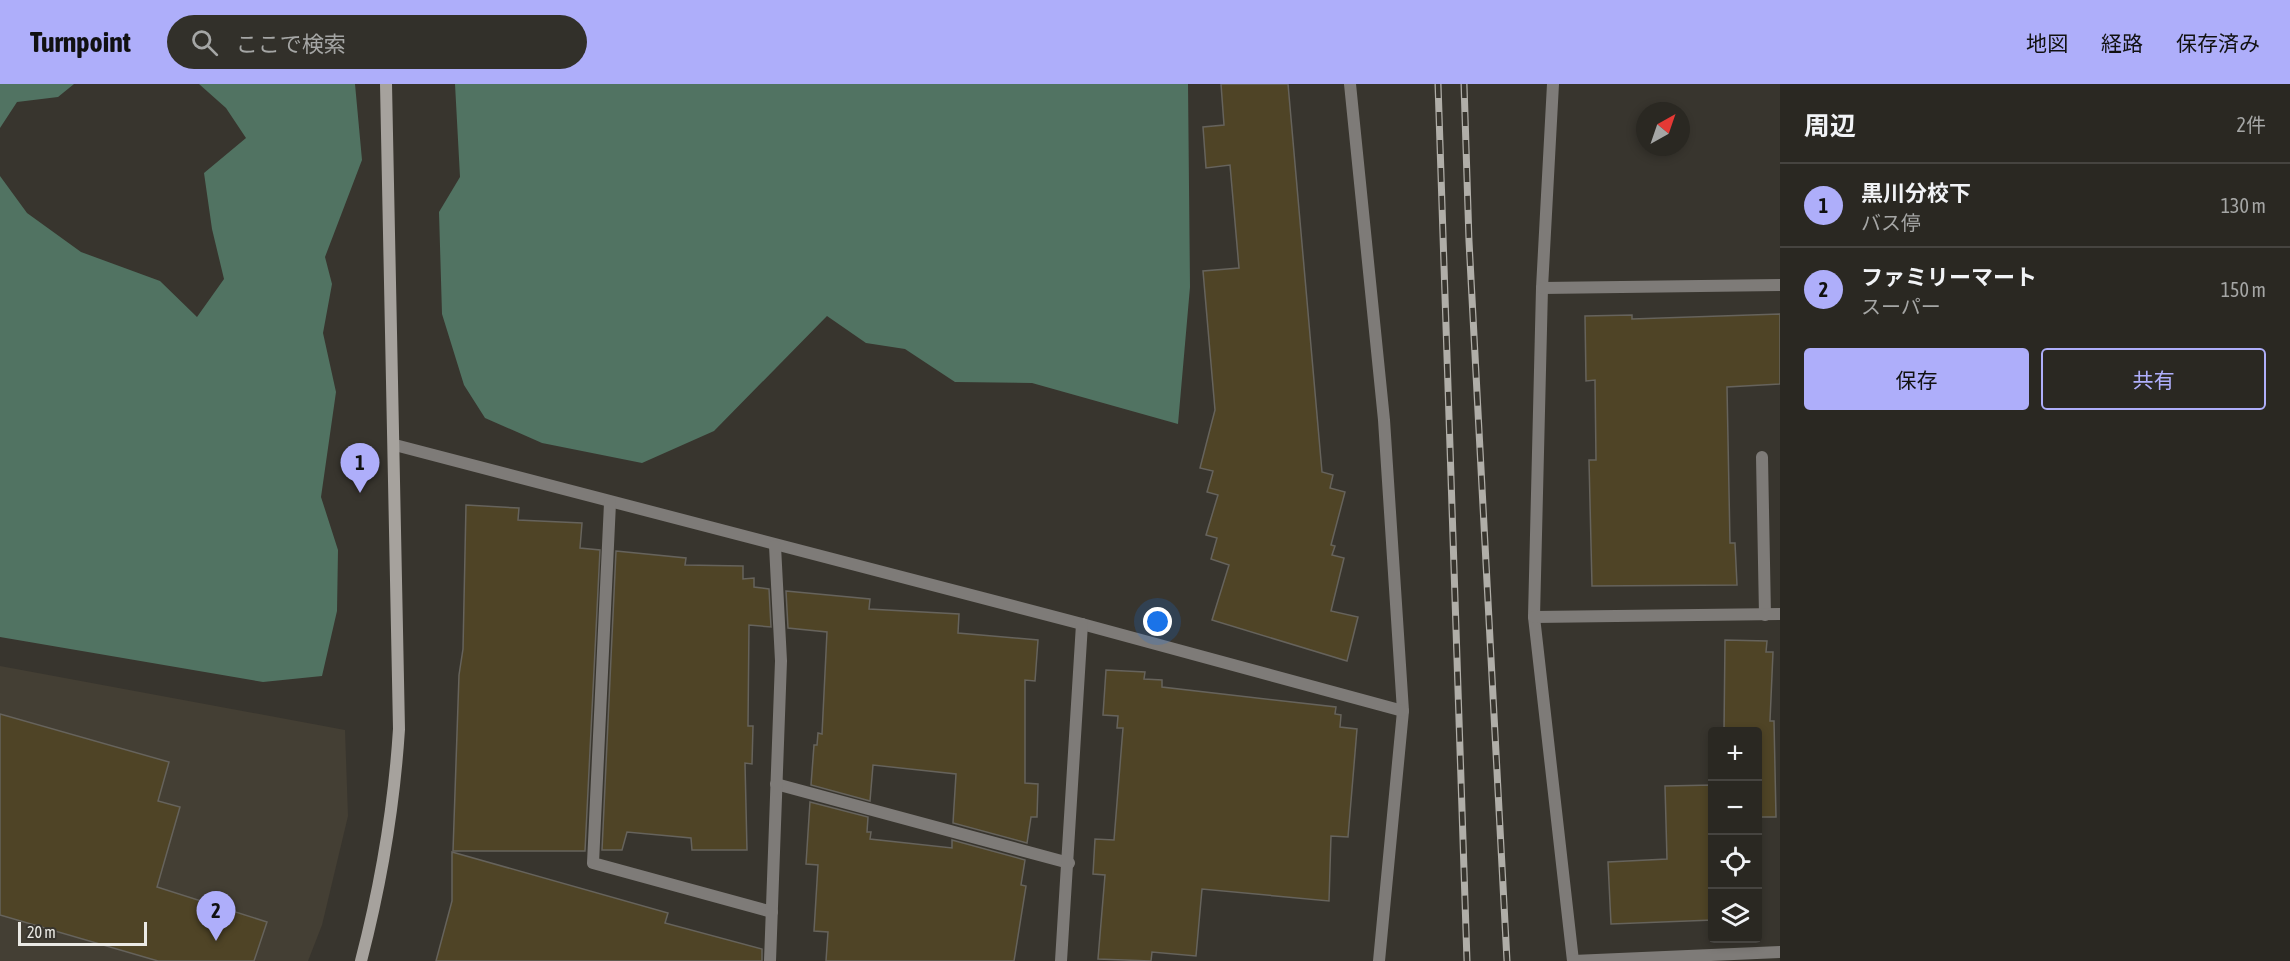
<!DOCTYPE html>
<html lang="ja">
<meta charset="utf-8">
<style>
:root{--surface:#2a2822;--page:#32302a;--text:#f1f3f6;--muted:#a5a6a5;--line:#464440;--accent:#aeaefa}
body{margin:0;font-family:"Asap Condensed","Noto Sans JP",sans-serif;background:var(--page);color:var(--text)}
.controls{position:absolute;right:18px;bottom:18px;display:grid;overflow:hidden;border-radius:6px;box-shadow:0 3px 9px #0003}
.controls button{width:54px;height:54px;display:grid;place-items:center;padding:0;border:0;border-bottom:2px solid var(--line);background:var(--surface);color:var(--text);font:30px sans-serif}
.compass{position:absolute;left:1636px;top:18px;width:54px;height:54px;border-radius:50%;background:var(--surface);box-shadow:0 3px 9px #0003;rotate:40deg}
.scale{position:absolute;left:18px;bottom:15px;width:129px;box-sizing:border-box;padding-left:6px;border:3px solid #ebeae5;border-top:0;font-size:16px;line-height:21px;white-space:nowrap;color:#ebeae5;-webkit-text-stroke:4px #38352e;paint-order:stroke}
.you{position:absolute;left:1158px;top:538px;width:21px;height:21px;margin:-15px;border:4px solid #fff;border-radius:50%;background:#1a73e8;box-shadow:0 0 0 9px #1a73e833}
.badge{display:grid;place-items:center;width:39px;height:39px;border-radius:50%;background:var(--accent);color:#111;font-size:20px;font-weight:700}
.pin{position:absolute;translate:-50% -50px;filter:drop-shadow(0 2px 3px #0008)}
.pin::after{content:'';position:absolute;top:32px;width:21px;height:18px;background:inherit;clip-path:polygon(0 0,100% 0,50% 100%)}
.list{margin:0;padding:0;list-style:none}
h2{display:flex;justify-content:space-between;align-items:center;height:78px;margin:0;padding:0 24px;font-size:26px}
h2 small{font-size:20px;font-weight:400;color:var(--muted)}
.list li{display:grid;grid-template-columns:39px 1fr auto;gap:18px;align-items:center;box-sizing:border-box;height:84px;padding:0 24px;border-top:2px solid var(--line)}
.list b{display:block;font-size:22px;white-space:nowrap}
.list p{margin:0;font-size:20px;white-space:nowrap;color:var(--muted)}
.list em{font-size:20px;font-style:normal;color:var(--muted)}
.actions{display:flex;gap:12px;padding:18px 24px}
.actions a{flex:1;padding:14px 0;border:2px solid var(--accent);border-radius:6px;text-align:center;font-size:21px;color:var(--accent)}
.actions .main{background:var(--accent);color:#111}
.icon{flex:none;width:33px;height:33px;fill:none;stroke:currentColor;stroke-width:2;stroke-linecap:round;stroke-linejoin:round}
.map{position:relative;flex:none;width:1780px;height:877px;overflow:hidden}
header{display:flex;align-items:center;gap:36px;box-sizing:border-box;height:84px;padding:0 30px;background:var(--accent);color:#111}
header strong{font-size:28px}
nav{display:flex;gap:33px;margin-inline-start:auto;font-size:21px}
.search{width:420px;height:54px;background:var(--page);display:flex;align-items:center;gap:15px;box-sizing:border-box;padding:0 21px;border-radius:33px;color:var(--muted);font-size:22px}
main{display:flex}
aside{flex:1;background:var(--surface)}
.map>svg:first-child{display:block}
</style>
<header>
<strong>Turnpoint</strong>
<div class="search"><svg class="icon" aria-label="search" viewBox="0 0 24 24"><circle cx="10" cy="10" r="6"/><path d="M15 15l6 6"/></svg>ここで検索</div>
<nav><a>地図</a><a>経路</a><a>保存済み</a></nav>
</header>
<main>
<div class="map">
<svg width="1780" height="877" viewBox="0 0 1780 877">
<rect width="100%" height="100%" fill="#38352e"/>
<path fill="#443f34" d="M 0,582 L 345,646 L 348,732 L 322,841 L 308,877 L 0,877 Z"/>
<g fill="#517362">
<path d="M 0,0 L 74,0 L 58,13 L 17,18 L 0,44 Z"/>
<path d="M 199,0 L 355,0 L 362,76 L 325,173 L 332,200 L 323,249 L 336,308 L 321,413 L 338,466 L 337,527 L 322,592 L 263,598 L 0,553 L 0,92 L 27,129 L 81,168 L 160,197 L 197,233 L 224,195 L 212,145 L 204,89 L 246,54 L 226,24 Z"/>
<path d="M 455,0 L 1188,0 L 1190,203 L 1178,340 L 1032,299 L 955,298 L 905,265 L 866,259 L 827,232 L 714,347 L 642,379 L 542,359 L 485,334 L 464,301 L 442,230 L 439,128 L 460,93 Z"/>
</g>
<g fill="#4f4426" stroke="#66635c" stroke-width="1.5">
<path d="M 1221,0 L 1288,0 L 1322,388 L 1333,391 L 1330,404 L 1345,408 L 1331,461 L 1335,462 L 1332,471 L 1344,474 L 1331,527 L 1358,533 L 1347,577 L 1212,536 L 1229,481 L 1211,475 L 1217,454 L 1206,451 L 1218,411 L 1207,408 L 1213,387 L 1200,384 L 1215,326 L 1203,187 L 1239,184 L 1230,81 L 1206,84 L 1203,43 L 1224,41 Z"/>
<path d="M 1780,230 L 1780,300 L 1727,303 L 1730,459 L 1735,459 L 1737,501 L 1592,502 L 1589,376 L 1596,376 L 1595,296 L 1586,297 L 1585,232 L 1632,231 L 1632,235 Z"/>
<path d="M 466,421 L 519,424 L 518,436 L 582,439 L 580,464 L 600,466 L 585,767 L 453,767 L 459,591 L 463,565 Z"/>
<path d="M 616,467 L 686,474 L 685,481 L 743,482 L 743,495 L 754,494 L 754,503 L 769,505 L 771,543 L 749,541 L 748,642 L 753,642 L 752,680 L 745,679 L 747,766 L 692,766 L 691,754 L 627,748 L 622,766 L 602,766 Z"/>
<path d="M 786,507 L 870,515 L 869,525 L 959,530 L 958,549 L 1038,556 L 1035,597 L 1025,596 L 1025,699 L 1038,700 L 1037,733 L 1031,733 L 1027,759 L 953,739 L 956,690 L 873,681 L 870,717 L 811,701 L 814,661 L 817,661 L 818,649 L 822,650 L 827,548 L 788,544 Z"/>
<path d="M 1725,556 L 1767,557 L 1766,568 L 1773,568 L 1770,637 L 1774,637 L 1776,733 L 1758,733 L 1758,648 L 1724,648 Z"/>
<path d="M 1106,586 L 1145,588 L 1144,595 L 1162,596 L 1162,603 L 1336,623 L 1335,630 L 1341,631 L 1340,643 L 1357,645 L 1348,753 L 1331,752 L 1329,817 L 1202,805 L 1196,872 L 1152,868 L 1151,877 L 1098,875 L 1105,791 L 1093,790 L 1095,755 L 1114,756 L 1123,644 L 1117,644 L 1118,632 L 1103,631 Z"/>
<path d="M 0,630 L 169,678 L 158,717 L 180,723 L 157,803 L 267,838 L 254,877 L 158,877 L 0,831 Z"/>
<path d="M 1713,701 L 1713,836 L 1611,840 L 1608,778 L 1667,775 L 1665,702 Z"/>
<path d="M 810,718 L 868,733 L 867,748 L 871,748 L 870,755 L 952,764 L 952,756 L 1025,776 L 1021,801 L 1026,802 L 1014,877 L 826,877 L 828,848 L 814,847 L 818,781 L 806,780 Z"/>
<path d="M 452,768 L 668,829 L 665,839 L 762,865 L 762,877 L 436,877 L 452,817 Z"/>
</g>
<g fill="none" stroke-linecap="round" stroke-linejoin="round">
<path stroke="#7e7b78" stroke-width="12" d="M 1762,373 L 1765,531"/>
<g stroke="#7e7b78" stroke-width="12">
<path d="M 1350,0 L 1384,336 L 1403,627 L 1379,877"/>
<path d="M 1553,0 L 1542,204 L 1534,533 L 1573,877"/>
<path d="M 1542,204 L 1780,201"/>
<path d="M 395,361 L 1082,540 L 1403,627"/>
<path d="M 610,419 L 593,779 L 772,828"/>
<path d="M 1534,533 L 1780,530"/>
<path d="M 776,700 L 1069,779"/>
<path d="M 770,877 L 781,577 L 775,462"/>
<path d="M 1061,877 L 1082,540"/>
<path d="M 1573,877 L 1780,868"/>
</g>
<path stroke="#a6a29d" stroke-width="12" d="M 361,877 C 381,800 394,724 399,645 L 386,0"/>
<defs>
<g id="rail">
<path d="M 1438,0 L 1467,877"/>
<path d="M 1464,0 L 1469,157 L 1507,877"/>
</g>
</defs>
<use href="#rail" stroke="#b0aea8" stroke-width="7"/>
<use href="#rail" stroke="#38352e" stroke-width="4.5" stroke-dasharray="14" stroke-linecap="butt"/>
</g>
</svg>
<div class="controls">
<button>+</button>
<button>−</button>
<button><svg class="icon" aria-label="locate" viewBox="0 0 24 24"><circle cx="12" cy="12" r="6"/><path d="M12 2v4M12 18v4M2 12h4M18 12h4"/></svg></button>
<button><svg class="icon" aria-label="layers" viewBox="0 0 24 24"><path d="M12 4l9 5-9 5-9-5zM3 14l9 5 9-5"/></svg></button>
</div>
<svg class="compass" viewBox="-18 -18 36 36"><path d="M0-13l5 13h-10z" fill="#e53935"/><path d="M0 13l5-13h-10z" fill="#a5a6a5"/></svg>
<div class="scale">20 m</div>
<div class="you"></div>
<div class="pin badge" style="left:360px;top:409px">1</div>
<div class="pin badge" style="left:216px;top:857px">2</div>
</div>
<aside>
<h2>周辺<small>2件</small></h2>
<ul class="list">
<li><span class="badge">1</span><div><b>黒川分校下</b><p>バス停</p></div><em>130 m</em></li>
<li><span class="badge">2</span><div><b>ファミリーマート</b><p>スーパー</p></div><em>150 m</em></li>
</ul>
<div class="actions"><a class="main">保存</a><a>共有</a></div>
</aside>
</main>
